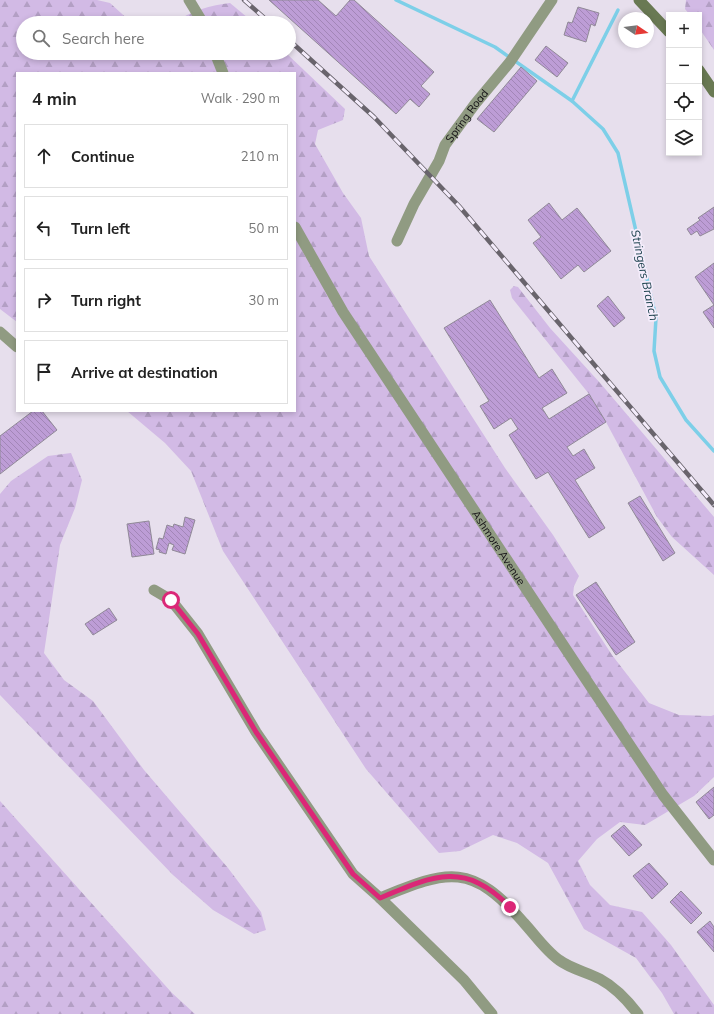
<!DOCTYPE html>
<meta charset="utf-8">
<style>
:root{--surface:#fff;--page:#f6f6f6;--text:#222;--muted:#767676;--line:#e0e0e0}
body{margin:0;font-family:Mulish,sans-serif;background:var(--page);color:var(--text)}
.controls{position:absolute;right:12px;top:12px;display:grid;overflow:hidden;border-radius:0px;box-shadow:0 2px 6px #0003}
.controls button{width:36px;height:36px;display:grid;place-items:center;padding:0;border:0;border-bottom:1px solid var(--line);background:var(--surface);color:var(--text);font:20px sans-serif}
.compass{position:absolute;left:618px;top:12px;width:36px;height:36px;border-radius:50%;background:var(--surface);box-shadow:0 2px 6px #0003;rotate:103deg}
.stop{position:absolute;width:12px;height:12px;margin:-9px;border:3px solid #db2777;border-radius:50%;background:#fff}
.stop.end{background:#db2777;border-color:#fff;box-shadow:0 1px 4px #0008}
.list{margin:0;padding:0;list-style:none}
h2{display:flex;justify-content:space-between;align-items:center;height:52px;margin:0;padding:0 16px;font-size:17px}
h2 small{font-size:13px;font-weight:400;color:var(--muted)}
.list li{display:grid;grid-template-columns:26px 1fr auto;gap:12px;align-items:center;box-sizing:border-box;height:64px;margin:0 8px 8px;padding:0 8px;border:1px solid var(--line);border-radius:0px}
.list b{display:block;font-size:15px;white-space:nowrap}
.list em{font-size:13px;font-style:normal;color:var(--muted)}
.icon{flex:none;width:22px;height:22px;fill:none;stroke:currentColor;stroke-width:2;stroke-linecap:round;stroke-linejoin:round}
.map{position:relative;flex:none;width:714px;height:1014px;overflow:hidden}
.search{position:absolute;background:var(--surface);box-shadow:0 2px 6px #0003;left:16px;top:16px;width:280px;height:44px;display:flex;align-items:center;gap:10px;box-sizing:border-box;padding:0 14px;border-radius:22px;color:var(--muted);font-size:15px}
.panel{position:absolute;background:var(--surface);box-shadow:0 2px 6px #0003;left:16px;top:72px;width:280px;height:340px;border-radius:0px}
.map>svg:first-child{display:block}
</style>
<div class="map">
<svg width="714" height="1014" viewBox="0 0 714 1014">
<defs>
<pattern id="forest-firs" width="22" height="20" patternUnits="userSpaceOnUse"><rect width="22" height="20" fill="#d2bae5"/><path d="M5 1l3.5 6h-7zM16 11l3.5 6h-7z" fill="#b39fc4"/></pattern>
<pattern id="building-back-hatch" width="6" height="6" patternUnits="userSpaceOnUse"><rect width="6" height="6" fill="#bd9dd6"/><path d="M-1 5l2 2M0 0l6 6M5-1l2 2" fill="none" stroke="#a286b7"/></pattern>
</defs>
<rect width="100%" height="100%" fill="#e7dfed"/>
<g fill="url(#forest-firs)">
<path d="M 0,0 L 97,0 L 110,3 L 132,23 L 23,23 L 23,53 L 286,53 L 345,109 L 343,120 L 318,130 L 315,144 L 343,193 L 361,218 L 369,256 L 505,468 L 553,535 L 579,576 L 574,586 L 573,595 L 612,655 L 649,703 L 679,715 L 711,716 L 714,715 L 714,777 L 694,796 L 645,825 L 620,822 L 597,839 L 578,861 L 590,885 L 610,905 L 642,912 L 671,945 L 714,1005 L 714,1014 L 674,1014 L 662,993 L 636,958 L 584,929 L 548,863 L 517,843 L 493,835 L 460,851 L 439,853 L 366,769 L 223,551 L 191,471 L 165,443 L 127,411 L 295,411 L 295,73 L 17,73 L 17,322 L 0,309 Z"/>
<path d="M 686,0 L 714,0 L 714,50 L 699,28 L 699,15 L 690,15 L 685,9 Z"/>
<path d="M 230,3 L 254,23 L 175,23 C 189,11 212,5 230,3 Z"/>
<path d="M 514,286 L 518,287 L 550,328 L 601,384 L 714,517 L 714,575 L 672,537 L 657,517 L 606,422 L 589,394 L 512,298 L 510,290 Z"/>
<path d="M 71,453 L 82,480 L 75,508 L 60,545 L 44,653 L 64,680 L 93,701 L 144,770 L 228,868 L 261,912 L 266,930 L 254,934 L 213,910 L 173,875 L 0,695 L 0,494 L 11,481 L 48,456 Z"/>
<path d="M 0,801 L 172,993 L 195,1014 L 0,1014 Z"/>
</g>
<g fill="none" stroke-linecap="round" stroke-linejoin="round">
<g stroke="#7dcfe8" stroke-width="3.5">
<path d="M 396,0 L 495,47 L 572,101 L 603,129 L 618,153 L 656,318 L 654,351 L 660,377 L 686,420 L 714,451"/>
<path d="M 572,101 L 618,10"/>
</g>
</g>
<g fill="url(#building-back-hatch)" stroke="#908997">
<path d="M 269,0 L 318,0 L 336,16 L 350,0 L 354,0 L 434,72 L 421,86 L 430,94 L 419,107 L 410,99 L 396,114 Z"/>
<path d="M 578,7 L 599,13 L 595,26 L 591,24 L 586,42 L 564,35 L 568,22 L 572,23 Z"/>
<path d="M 546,46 L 568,63 L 557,77 L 535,60 Z"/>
<path d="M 521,67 L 537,81 L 494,132 L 477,119 Z"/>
<path d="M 549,203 L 562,220 L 577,208 L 611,251 L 584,272 L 578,265 L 561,279 L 533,243 L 541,237 L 528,220 Z"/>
<path d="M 714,207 L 714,229 L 700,236 L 697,231 L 691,235 L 687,229 L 700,220 L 698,218 Z"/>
<path d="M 714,263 L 714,328 L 703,312 L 714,305 L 695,277 Z"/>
<path d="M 608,296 L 625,318 L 614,327 L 597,306 Z"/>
<path d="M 490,300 L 539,378 L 552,369 L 567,393 L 542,408 L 549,419 L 589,394 L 606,422 L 567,447 L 573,456 L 584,449 L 595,468 L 575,480 L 605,528 L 589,538 L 548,472 L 536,479 L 509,435 L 518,429 L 511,418 L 494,429 L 480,406 L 489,401 L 444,328 Z"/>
<path d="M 33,411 L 42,411 L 57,430 L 0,474 L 0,436 Z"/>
<path d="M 640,496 L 675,553 L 663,561 L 628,503 Z"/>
<path d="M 185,517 L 195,520 L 185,554 L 172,550 L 174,545 L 169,543 L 166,554 L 159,552 L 160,550 L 156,549 L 159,538 L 163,539 L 167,525 L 173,527 L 174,524 L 183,527 Z"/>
<path d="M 149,521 L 154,554 L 132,557 L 127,524 Z"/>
<path d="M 596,582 L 635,642 L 616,655 L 576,595 Z"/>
<path d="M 109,608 L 117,620 L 93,635 L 85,624 Z"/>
<path d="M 714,787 L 714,815 L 709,819 L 696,802 Z"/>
<path d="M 624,825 L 642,845 L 629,856 L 611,836 Z"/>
<path d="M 649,863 L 668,884 L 652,899 L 633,876 Z"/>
<path d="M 681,891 L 702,913 L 691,924 L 670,902 Z"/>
<path d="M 710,921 L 714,927 L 714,952 L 697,932 Z"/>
</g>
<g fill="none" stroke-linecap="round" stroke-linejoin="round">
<g stroke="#909b82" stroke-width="11">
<path d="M 189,0 L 203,23"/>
<path d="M 215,53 L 223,73"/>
<path id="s1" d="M 295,227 L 343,312 L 581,672 L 663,795 L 714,860"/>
<path id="s2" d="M 397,241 L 414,204 L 439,161 L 445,145 L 475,104 L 510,62 L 552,0"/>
<path d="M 0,332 L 17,347"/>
<path d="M 154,590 L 171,600 L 198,634 L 256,732 L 353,874 L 380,898 L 464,980 L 492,1014"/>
<path d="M 380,898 C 449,869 472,863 524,923 C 535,935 546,951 559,960 C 571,969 587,972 600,979 C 615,987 628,1001 638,1014"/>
</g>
<g stroke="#697953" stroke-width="11">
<path d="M 639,0 L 669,32"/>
<path d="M 699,70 L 714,92"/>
</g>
<defs>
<g id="rail">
<path d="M 244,0 L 270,23"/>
<path d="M 289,40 L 374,117 L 459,206 L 714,505"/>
</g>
</defs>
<use href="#rail" stroke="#69646c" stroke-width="4.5"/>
<use href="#rail" stroke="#f4ecfb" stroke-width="3" stroke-dasharray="9" stroke-linecap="butt"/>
</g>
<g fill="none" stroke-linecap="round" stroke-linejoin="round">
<path stroke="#db2777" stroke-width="5" d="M 171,600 L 198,634 L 256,732 L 353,874 L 380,898 C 434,875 465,861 510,907"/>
</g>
<g text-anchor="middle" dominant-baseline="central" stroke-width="3.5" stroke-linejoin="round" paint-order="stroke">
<g font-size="11" fill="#131015" stroke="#f4ecfb">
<text stroke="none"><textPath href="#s2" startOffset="144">Spring Road</textPath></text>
<text stroke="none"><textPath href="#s1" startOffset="380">Ashmore Avenue</textPath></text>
</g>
<g font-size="12" font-style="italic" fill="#1c414d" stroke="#f4ecfb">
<text transform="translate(645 275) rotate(78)">Stringers Branch</text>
</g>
</g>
</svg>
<div class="controls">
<button>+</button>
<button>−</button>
<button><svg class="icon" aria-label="locate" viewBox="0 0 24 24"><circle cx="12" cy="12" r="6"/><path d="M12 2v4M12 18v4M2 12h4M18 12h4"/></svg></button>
<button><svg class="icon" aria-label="layers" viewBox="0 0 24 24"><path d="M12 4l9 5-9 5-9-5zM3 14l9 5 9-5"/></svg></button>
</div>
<svg class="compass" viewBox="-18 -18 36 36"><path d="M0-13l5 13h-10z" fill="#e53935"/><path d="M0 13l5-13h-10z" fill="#767676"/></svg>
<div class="stop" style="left:171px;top:600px"></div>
<div class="stop end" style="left:510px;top:907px"></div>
<div class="search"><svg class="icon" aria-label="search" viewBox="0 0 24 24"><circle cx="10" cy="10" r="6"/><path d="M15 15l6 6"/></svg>Search here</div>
<section class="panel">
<h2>4 min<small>Walk · 290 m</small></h2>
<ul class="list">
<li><svg class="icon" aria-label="ahead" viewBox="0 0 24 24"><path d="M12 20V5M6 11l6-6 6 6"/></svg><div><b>Continue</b></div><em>210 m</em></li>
<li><svg class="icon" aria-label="left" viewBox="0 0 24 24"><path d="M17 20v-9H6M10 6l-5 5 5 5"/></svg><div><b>Turn left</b></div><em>50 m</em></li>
<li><svg class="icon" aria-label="right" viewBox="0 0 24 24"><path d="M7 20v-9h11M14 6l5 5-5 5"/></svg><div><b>Turn right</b></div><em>30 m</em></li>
<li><svg class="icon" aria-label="arrive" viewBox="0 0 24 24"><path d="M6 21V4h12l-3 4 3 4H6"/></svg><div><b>Arrive at destination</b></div></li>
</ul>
</section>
</div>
